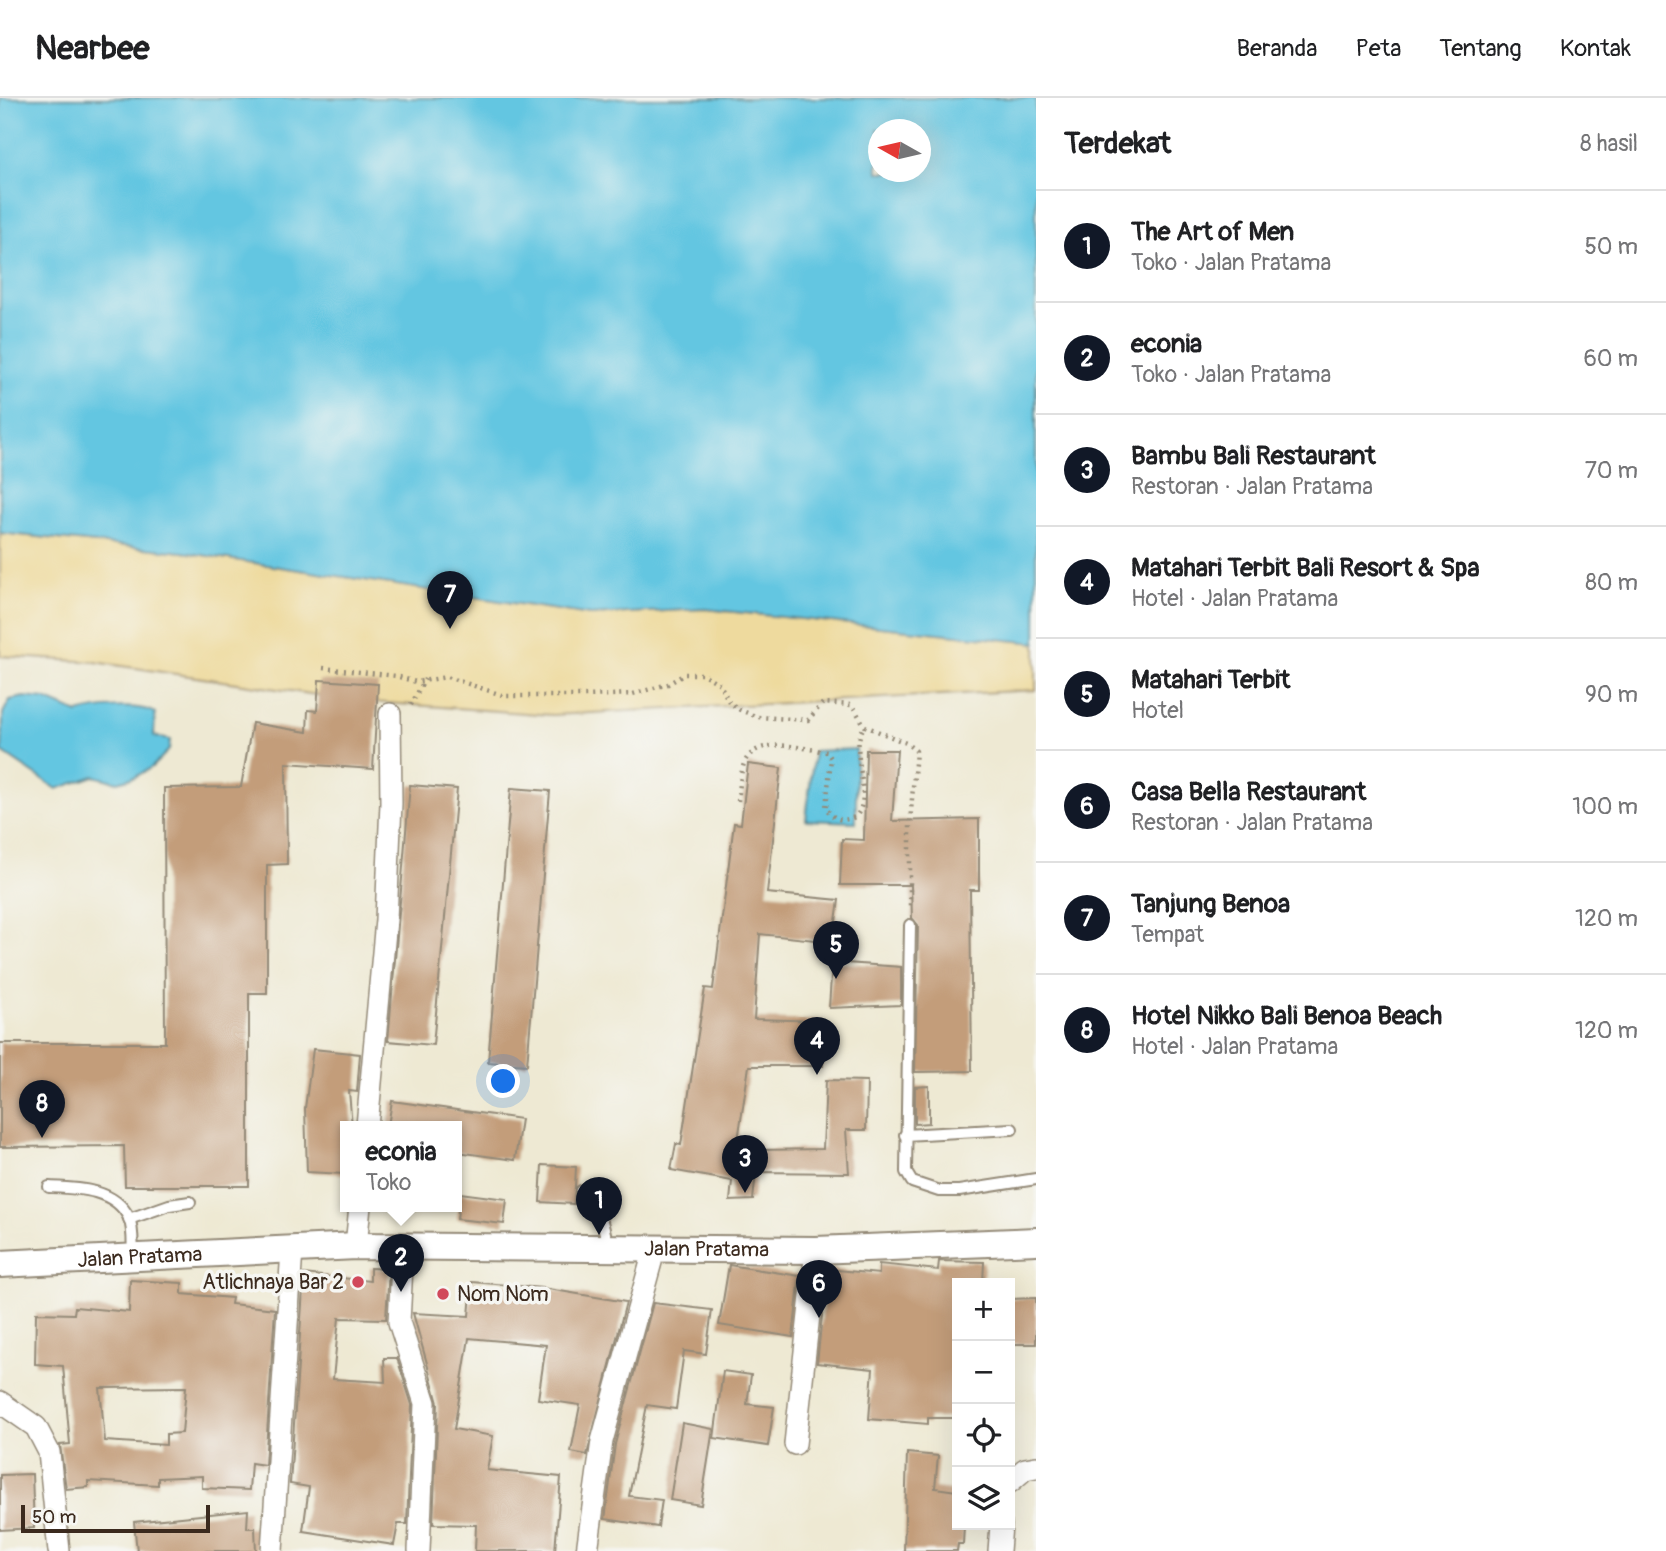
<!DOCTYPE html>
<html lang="id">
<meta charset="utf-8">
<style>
:root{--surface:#fff;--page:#f2f2f2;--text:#202124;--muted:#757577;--line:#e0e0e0;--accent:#111827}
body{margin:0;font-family:Pangolin,sans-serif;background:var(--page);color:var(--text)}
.controls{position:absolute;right:21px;bottom:21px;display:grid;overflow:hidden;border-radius:0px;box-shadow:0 7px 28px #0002}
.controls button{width:63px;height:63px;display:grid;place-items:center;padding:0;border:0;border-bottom:2px solid var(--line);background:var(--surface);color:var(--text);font:35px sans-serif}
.compass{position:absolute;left:868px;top:21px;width:63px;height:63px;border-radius:50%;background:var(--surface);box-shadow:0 7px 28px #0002;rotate:278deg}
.scale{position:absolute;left:21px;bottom:18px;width:189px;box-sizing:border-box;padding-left:7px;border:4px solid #3b2a1e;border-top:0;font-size:19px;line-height:24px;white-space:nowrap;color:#3b2a1e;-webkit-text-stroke:5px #f6f6f2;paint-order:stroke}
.you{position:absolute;left:504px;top:984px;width:24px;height:24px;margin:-18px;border:5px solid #fff;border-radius:50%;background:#1a73e8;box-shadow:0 0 0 10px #1a73e833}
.badge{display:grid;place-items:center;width:46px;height:46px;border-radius:50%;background:var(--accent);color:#fff;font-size:23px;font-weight:700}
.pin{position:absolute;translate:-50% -58px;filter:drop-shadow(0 2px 4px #0008)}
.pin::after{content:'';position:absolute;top:37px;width:24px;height:21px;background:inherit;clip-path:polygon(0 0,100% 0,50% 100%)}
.popup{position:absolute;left:340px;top:1023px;width:122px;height:91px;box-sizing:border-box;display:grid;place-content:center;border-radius:0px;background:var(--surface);filter:drop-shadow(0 2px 5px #0005);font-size:23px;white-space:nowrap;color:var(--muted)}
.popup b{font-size:26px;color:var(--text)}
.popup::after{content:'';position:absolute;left:50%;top:100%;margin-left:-14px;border:14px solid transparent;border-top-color:var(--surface)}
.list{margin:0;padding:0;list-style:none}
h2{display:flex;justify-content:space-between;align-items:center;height:91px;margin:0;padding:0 28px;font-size:30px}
h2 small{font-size:23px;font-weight:400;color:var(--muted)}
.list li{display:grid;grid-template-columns:46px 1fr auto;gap:21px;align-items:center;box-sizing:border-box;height:112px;padding:0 28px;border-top:2px solid var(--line)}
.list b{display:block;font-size:26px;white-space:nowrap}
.list p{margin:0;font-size:23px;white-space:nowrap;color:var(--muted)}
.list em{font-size:23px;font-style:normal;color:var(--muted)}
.icon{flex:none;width:38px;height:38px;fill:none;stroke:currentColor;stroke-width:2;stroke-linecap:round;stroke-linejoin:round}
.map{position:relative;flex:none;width:1036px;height:1453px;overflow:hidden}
header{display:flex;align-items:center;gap:42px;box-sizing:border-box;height:98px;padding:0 35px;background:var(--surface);border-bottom:2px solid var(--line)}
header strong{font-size:33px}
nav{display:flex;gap:38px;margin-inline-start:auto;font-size:24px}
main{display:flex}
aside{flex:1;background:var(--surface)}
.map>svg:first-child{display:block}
</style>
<header>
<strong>Nearbee</strong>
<nav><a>Beranda</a><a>Peta</a><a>Tentang</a><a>Kontak</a></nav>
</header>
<main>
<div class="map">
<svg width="1036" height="1453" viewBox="0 0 1036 1453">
<rect width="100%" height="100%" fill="#f6f6f2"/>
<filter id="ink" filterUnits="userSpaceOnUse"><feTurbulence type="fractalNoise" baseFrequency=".0143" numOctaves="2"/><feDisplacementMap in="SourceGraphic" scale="14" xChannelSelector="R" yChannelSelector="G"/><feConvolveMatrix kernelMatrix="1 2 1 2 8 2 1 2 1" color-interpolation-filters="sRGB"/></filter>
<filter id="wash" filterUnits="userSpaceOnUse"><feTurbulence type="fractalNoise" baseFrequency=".00686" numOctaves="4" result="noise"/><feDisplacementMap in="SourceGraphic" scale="28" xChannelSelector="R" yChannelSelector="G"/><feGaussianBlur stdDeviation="1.57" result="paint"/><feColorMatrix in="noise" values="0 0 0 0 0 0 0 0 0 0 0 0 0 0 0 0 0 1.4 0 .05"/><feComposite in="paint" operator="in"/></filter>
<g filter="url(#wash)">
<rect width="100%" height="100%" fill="#eee9d3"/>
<path fill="#eeda9e" stroke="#94825e" stroke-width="2" d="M 0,435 L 183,454 L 590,517 L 705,511 L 1036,545 L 1036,592 L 552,617 L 357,603 L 95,564 L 0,558 Z"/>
<g fill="#63c6e1" stroke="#4f7880" stroke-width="2" fill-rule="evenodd">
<path d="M 0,0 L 1036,0 L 1036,545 L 705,511 L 590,517 L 183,454 L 0,435 ZM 878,32 L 920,32 L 920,74 L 878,74 Z"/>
<path d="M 24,599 L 45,601 L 78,615 C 96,609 140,606 155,615 L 154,638 L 170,642 L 169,652 L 152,669 L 135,679 L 118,684 L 94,678 L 57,691 L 2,654 L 3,615 L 10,602 Z"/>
<path d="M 856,651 L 856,724 L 806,722 L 814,653 Z"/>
</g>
<g id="blocks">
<g fill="#c39d7a" fill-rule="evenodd">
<path d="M 319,582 L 378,586 L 373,671 L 286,665 L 287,766 L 267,767 L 267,895 L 249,895 L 249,1088 L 125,1088 L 124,1048 L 0,1049 L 0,945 L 165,945 L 164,690 L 241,689 L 252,625 L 307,634 L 308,612 L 317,613 Z"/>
<path d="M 866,652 L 897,652 L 892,723 L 979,721 L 979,792 L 970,792 L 972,973 L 915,974 L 918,827 L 912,820 L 911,787 L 840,787 L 842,741 L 864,742 Z"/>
<path d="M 748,666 L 781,670 L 767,795 L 839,802 L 833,844 L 760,836 L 754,921 L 825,923 L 823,968 L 749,968 L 737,1049 L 760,1046 L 759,1052 L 823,1051 L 826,982 L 867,983 L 866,1032 L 846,1032 L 849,1075 L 756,1074 L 753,1102 L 730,1103 L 732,1083 L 671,1072 L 676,1046 L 681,1047 L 705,890 L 713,891 L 734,725 L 741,726 Z"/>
<path d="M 410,687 L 457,691 L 433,947 L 388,943 Z"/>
<path d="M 511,690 L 550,693 L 527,967 L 488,964 Z"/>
<path d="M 832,864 L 901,869 L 901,907 L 829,910 Z"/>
<path d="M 313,951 L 360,956 L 357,994 L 349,993 L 352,1028 L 345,1028 L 345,1076 L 307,1074 L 305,1010 Z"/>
<path d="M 929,988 L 929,1025 L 915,1026 L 915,989 Z"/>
<path d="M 392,1003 L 521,1021 L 515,1062 L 457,1054 L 457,1028 L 388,1028 Z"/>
<path d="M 542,1067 L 576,1069 L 574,1106 L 540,1104 Z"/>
<path d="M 460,1095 L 507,1101 L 504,1126 L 457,1121 Z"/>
<path d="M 939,1163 L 984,1164 L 983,1185 L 957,1185 L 957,1320 L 928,1320 L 928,1326 L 869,1321 L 873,1271 L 817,1265 L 827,1171 L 879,1176 L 879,1166 L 938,1172 Z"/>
<path d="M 729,1167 L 800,1178 L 793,1239 L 719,1227 Z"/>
<path d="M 370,1170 L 389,1171 L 386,1221 L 339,1220 L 333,1281 L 385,1284 L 384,1260 L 397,1260 L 412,1307 L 407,1426 L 398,1426 L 394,1447 L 303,1433 L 309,1389 L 290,1386 L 304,1176 L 370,1183 Z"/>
<path d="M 130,1182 L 182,1185 L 182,1196 L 232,1200 L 231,1206 L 275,1211 L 265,1367 L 251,1365 L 249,1392 L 202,1390 L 202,1378 L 158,1380 L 158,1387 L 88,1383 L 88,1389 L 66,1391 L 60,1347 L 70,1346 L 63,1268 L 35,1266 L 36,1215 L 74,1216 L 75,1209 L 129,1214 ZM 186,1289 L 182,1335 L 166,1336 L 166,1347 L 105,1343 L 100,1290 Z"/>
<path d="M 472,1184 L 542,1190 L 626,1204 L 587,1357 L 571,1354 L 580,1307 L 538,1301 L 546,1247 L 469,1240 L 454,1331 L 493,1338 L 487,1372 L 561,1379 L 555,1453 L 475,1453 L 476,1427 L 433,1426 L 438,1305 L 413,1215 L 469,1218 Z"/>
<path d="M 1036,1200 L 1036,1246 L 1012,1246 L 1010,1201 Z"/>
<path d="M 653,1205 L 712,1212 L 706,1256 L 684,1253 L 676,1311 L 647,1307 L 629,1398 L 662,1402 L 658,1429 L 605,1421 L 615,1346 Z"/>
<path d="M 723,1273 L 751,1277 L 747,1306 L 774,1309 L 768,1348 L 714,1340 Z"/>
<path d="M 682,1325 L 713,1331 L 701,1407 L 670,1402 Z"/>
<path d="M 907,1355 L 938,1358 L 935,1390 L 957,1393 L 957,1427 L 964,1427 L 963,1446 L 958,1446 L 957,1453 L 904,1453 Z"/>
<path d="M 32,1376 L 34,1430 L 0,1432 L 0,1377 Z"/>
<path d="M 248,1412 L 247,1430 L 255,1430 L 256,1453 L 137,1453 L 134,1424 Z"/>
</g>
</g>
</g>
<g filter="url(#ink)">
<use href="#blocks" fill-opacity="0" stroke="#948a78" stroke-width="2"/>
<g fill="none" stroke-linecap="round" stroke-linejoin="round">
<defs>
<g id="service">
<path d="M 910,827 L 906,1074 L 912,1084 L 939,1093 L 959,1093 L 1036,1081"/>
<path d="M 905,1037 L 1012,1031"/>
<path d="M 49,1089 C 76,1090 115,1090 129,1120 C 134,1131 132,1148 133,1160"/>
<path d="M 581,1093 L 599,1112 L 609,1151"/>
<path d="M 129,1121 L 169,1107 L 190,1104"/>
</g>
<g id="minor">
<path d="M 367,1028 L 386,822 L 391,705 L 390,616"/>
<path d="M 356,1148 L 360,1108"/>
<path d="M 403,1149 L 399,1224 L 425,1305 L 419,1453"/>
<path d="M 0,1304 L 36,1329 L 49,1354 L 59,1453"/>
<path d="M 795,1346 L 816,1152"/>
<path d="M 1010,1384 L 1025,1371 L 1036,1369"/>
<path d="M 272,1453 L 292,1152"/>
<path d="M 587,1453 L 602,1343 L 654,1153"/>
<path d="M 999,1453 L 1001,1427"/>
</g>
<g id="tertiary">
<path id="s1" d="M 0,1166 L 356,1148 L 816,1152 L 1036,1143"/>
</g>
</defs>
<use href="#service" stroke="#948a78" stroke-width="14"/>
<use href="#minor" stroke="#948a78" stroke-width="24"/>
<use href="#tertiary" stroke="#948a78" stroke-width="30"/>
<g stroke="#948a78" stroke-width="4.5" stroke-dasharray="2 5" stroke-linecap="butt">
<path d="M 323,570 L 396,578 L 416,584 L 447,579 L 505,598 L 588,598 L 633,596 L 668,586 L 685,576 L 703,576 L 720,586 L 729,604 L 740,612 L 758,619 L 808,622 L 823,605 L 852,607 L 865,628 L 906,645 L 916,653 L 910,725 L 910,811"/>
<path d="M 411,607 L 425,581"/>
<path d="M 738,703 C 740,691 740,669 747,660 C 763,638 805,651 827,654 L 831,660 L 826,710 C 834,722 841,724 855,719 C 876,699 846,651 865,628"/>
</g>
<use href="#service" stroke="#fff" stroke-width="10"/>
<use href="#minor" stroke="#fff" stroke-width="21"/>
<use href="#tertiary" stroke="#fff" stroke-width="26"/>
</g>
</g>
<g fill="#d1495b" stroke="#f6f6f2" stroke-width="2.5">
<circle cx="358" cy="1184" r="7"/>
<circle cx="443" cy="1196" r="7"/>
</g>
<g text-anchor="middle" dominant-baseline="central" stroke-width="7" stroke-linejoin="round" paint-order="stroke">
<g font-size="21" fill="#3b2a1e" stroke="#f6f6f2">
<text stroke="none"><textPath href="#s1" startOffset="707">Jalan Pratama</textPath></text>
<text stroke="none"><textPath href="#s1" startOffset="140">Jalan Pratama</textPath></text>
</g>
<g font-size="21" fill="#3b2a1e" stroke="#f6f6f2" text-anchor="end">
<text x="344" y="1184">Atlichnaya Bar 2</text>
<text x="457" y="1196" text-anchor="start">Nom Nom</text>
</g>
</g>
</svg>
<div class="controls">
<button>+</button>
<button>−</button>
<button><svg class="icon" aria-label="locate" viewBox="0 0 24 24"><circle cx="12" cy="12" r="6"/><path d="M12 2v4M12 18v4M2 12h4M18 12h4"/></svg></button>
<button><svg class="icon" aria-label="layers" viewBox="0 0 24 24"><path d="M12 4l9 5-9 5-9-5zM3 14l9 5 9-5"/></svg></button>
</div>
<svg class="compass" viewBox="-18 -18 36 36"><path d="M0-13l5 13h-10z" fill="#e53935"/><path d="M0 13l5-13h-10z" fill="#757577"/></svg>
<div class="scale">50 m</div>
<div class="you"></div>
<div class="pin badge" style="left:599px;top:1137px">1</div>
<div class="pin badge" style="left:401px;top:1194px">2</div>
<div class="popup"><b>econia</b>Toko</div>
<div class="pin badge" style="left:745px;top:1095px">3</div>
<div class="pin badge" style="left:817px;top:977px">4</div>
<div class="pin badge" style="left:836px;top:881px">5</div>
<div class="pin badge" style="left:819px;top:1220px">6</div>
<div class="pin badge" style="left:450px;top:531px">7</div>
<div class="pin badge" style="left:42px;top:1040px">8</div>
</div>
<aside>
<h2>Terdekat<small>8 hasil</small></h2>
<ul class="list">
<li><span class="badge">1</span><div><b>The Art of Men</b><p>Toko · Jalan Pratama</p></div><em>50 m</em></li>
<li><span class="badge">2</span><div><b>econia</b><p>Toko · Jalan Pratama</p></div><em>60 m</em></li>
<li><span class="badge">3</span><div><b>Bambu Bali Restaurant</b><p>Restoran · Jalan Pratama</p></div><em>70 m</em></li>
<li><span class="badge">4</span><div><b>Matahari Terbit Bali Resort &amp; Spa</b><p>Hotel · Jalan Pratama</p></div><em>80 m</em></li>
<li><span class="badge">5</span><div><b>Matahari Terbit</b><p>Hotel</p></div><em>90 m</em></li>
<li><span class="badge">6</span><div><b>Casa Bella Restaurant</b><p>Restoran · Jalan Pratama</p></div><em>100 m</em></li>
<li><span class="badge">7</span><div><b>Tanjung Benoa</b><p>Tempat</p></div><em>120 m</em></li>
<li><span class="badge">8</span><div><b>Hotel Nikko Bali Benoa Beach</b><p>Hotel · Jalan Pratama</p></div><em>120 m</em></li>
</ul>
</aside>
</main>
